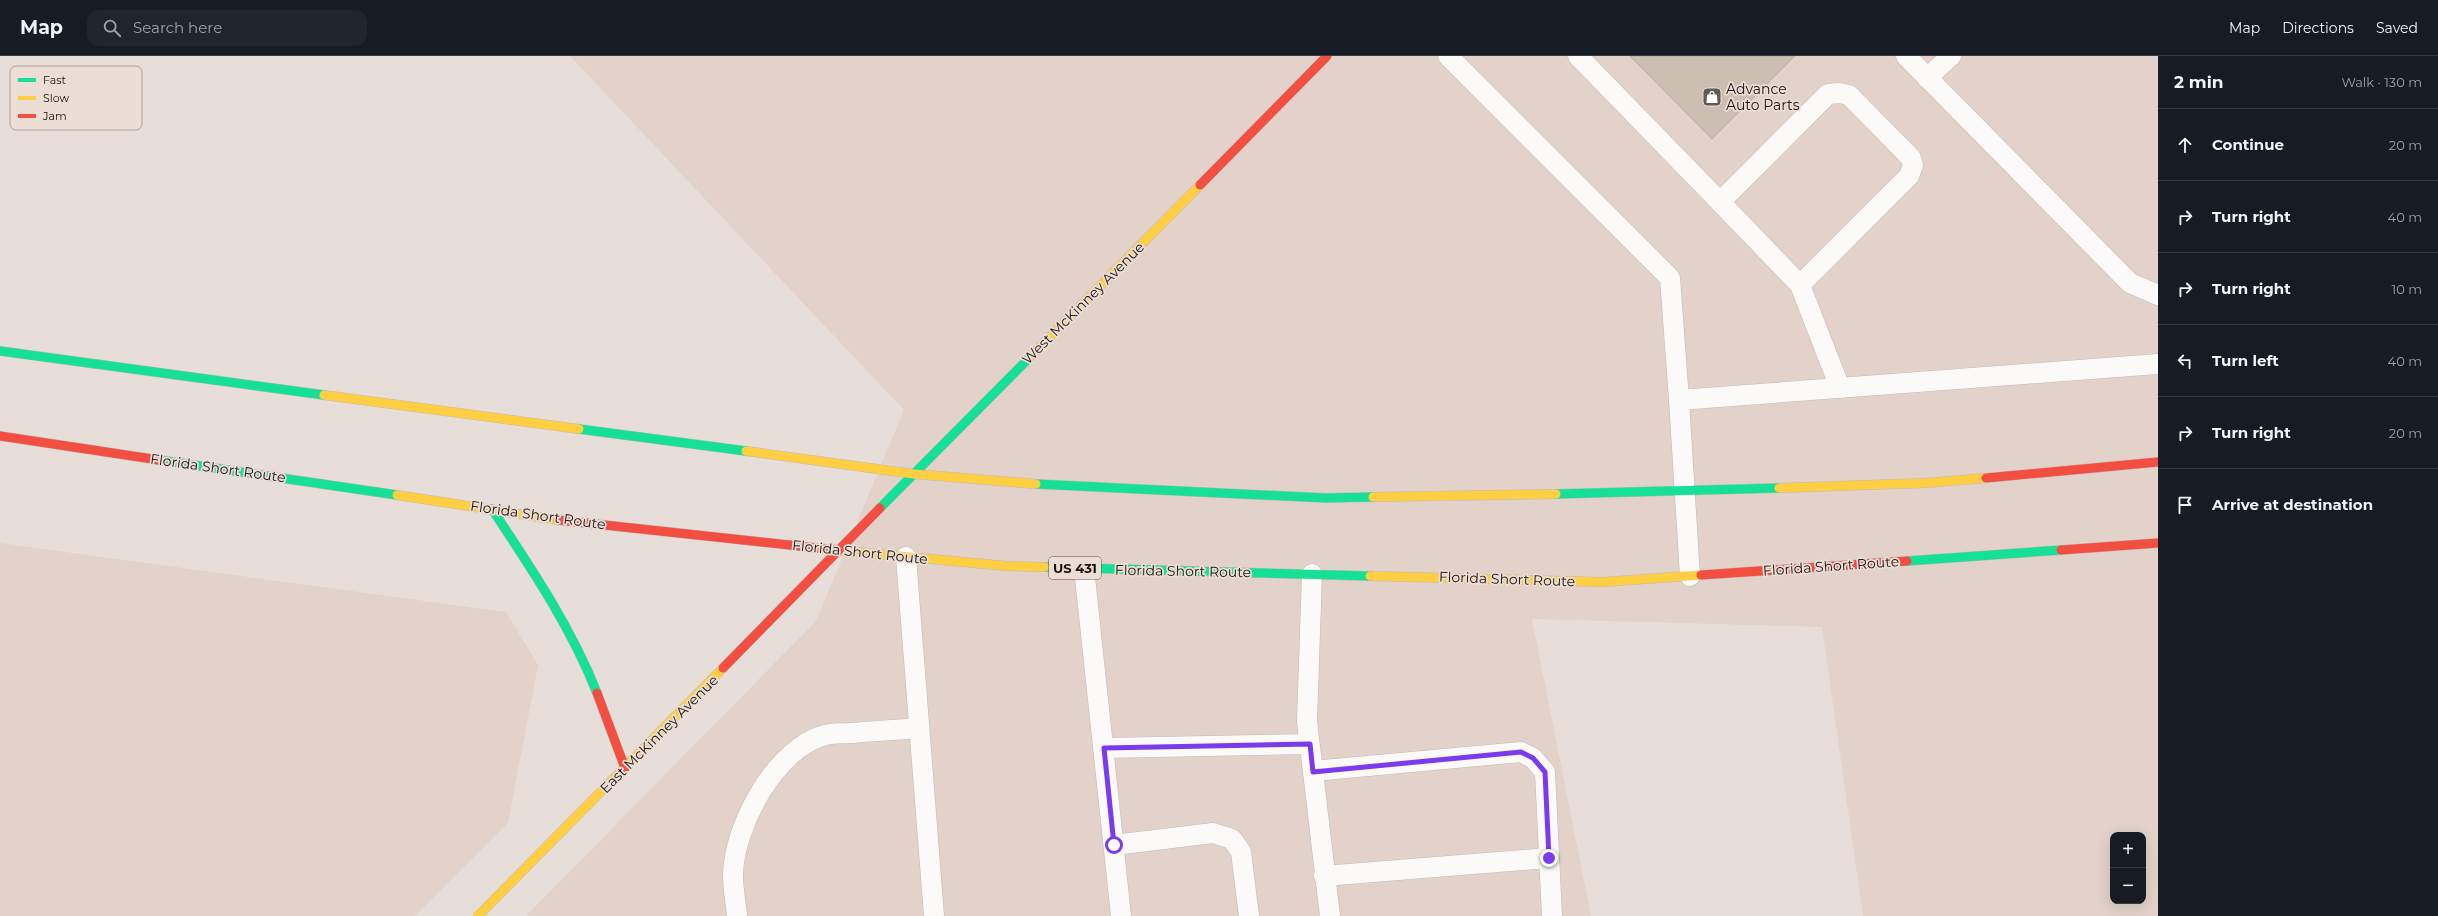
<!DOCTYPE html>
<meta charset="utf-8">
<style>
:root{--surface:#171b24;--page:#20242c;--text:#f1f3f6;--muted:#9ea1a6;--line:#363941}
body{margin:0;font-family:Montserrat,sans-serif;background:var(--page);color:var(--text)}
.controls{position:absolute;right:12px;bottom:12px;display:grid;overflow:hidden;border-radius:8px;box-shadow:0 4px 16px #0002}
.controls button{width:36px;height:36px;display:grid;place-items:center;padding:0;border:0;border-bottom:1px solid var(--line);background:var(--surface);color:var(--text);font:20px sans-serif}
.stop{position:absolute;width:12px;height:12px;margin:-9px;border:3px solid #7c3aed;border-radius:50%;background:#fff}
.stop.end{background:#7c3aed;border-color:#fff;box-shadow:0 1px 4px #0008}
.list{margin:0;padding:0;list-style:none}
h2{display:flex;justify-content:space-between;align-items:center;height:52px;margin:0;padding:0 16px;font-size:17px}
h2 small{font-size:13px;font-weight:400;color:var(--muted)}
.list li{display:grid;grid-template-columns:26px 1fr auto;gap:12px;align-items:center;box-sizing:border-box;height:72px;padding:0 16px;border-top:1px solid var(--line)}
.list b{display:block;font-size:15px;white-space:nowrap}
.list em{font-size:13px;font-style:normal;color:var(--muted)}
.icon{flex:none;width:22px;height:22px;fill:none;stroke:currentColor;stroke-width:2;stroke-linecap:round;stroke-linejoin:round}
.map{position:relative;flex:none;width:2158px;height:860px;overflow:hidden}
header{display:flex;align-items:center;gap:24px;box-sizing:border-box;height:56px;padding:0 20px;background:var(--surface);border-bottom:1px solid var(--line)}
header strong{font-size:19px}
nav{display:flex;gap:22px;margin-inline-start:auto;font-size:14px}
.search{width:280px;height:36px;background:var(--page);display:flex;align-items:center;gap:10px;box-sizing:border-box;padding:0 14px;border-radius:12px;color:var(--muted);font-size:15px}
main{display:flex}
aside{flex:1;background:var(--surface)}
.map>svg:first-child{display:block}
</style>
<header>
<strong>Map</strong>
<div class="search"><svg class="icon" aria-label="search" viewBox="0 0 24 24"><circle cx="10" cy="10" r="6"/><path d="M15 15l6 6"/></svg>Search here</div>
<nav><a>Map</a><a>Directions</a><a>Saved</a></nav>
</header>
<main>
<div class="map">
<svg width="2158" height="860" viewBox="0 0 2158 860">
<rect width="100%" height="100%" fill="#e7deda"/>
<g fill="#e2d2c9" fill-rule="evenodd">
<path d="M 570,0 L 2158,0 L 2158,860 L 1863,860 L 1822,571 L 1532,563 L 1591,860 L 526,860 L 816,565 L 904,354 ZM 2113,779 L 2143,779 L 2143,845 L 2113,845 Z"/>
<path d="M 0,487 L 506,556 L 538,609 L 508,767 L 415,860 L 0,860 Z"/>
</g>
<path fill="#ccbeb1" stroke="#b3aeaa" d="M 1630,0 L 1795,0 L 1712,83 Z"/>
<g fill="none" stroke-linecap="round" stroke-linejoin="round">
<defs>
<g id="lane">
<path d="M 1448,0 L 1670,222 L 1679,344"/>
<path d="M 1578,0 L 1720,146"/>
<path d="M 1906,0 L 2130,227 L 2158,239"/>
<path d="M 1927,22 L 1951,0"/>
<path d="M 1800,229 L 1720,146 L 1828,38 L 1839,37 L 1849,39 L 1911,102 L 1913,109 L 1909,120 L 1800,229 L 1840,332"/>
<path d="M 906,501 L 934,860"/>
<path d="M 1084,512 L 1121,860"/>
<path d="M 1312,518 L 1307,665 L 1330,860"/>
<path d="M 1690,520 L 1679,344 L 2158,308"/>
<path d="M 1104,692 L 1309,688"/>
<path d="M 1313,715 L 1521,696 L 1533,702 L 1545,716 L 1552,860"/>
<path d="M 1114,789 L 1213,777 L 1232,783 L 1241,796 L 1249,860"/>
<path d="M 1324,820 L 1549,802"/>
<path d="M 737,860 C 736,847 733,833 733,820 C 733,772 775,692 825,679 C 833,677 843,677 852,677 C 875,675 897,674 919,672"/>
</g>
<g id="fast">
<path d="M 0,295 L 324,339"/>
<path d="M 579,373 L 746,395"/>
<path d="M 159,404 L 397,439"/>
<path d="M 1036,428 L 1326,442 L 1373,441"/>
<path d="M 1556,438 L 1779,432"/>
<path d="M 880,452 L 1031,300"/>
<path d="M 492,453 C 531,512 571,571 597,637"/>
<path d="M 1907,505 L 2061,494"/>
<path d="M 1045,511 L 1370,520"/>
</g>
<g id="slow">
<path d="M 1031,300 L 1200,129"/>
<path d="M 324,339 L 579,373"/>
<path d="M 746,395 L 914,418 L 1036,428"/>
<path d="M 1779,432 L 1926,427 L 1986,422"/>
<path d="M 397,439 L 558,464"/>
<path d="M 1373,441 L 1556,438"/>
<path d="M 835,494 L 1006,510 L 1045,511"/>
<path d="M 1370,520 L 1603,526 L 1701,519"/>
<path d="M 478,860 L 723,612"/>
</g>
<g id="jam">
<path d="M 1200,129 L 1327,0"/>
<path d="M 0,380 L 159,404"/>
<path d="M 1986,422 L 2158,406"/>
<path d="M 558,464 L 835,494"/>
<path d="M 2061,494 L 2158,487"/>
<path d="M 1701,519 L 1907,505"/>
<path d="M 723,612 L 880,452"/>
<path d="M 597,637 L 625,712"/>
</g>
</defs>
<use href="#lane" stroke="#c2bab7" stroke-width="21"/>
<use href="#fast" stroke="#c2bab7" stroke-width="10"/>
<use href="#slow" stroke="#c2bab7" stroke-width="10"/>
<use href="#jam" stroke="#c2bab7" stroke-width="10"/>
<use href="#lane" stroke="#fbfaf9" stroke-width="20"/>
<use href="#fast" stroke="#16e098" stroke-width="9"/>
<use href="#slow" stroke="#ffcf43" stroke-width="9"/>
<use href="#jam" stroke="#f24e42" stroke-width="9"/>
</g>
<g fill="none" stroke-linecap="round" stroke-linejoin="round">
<path stroke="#7c3aed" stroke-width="5" d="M 1114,789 L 1104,692 L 1310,688 L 1313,716 L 1521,696 L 1533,702 L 1545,716 L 1549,802"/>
</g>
<defs>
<symbol id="shop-square" viewBox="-11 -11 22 22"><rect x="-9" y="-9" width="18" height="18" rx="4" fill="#615b57" stroke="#ecddd5"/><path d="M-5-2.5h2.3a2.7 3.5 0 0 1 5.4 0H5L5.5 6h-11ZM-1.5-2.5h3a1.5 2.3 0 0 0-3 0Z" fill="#fff"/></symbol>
</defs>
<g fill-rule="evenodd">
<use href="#shop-square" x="1701" y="30" width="22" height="22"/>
</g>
<g text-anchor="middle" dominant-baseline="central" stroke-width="3.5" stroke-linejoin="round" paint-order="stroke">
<rect fill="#ecddd5" stroke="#58504c" stroke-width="1" x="1049" y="501" width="52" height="22" rx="3"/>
<g font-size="13" font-weight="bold" fill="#191411">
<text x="1075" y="512">US 431</text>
</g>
<g font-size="14" fill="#191411" stroke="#ecddd5" text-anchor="start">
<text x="1726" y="33">Advance<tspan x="1726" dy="16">Auto Parts</tspan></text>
</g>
<g font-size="14" fill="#191411" stroke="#ecddd5">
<text transform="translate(1083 247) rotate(-45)">West McKinney Avenue</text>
<text transform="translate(218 412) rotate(8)">Florida Short Route</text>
<text transform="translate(538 459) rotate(8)">Florida Short Route</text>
<text transform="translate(860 496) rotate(6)">Florida Short Route</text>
<text transform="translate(1831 510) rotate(-4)">Florida Short Route</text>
<text transform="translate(1183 515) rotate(1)">Florida Short Route</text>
<text transform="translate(1507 523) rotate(2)">Florida Short Route</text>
<text transform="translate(659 678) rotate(-45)">East McKinney Avenue</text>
</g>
</g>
<rect x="10" y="10" width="132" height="64" rx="6" fill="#ecddd5" stroke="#ada19a" stroke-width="1"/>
<rect x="18" y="22" width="18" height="4" fill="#16e098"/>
<rect x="18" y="40" width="18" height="4" fill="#ffcf43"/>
<rect x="18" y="58" width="18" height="4" fill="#f24e42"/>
<g font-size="11" fill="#191411">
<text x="43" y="28">Fast</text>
<text x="43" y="46">Slow</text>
<text x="43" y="64">Jam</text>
</g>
</svg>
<div class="controls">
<button>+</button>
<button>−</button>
</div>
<div class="stop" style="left:1114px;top:789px"></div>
<div class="stop end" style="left:1549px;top:802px"></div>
</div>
<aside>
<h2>2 min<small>Walk · 130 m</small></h2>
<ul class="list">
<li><svg class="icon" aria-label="ahead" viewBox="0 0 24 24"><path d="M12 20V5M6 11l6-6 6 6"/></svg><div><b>Continue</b></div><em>20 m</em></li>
<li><svg class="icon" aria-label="right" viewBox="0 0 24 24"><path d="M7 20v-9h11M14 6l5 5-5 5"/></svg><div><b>Turn right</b></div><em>40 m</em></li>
<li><svg class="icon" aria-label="right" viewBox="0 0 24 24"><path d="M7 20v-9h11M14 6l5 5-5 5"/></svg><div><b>Turn right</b></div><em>10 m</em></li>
<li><svg class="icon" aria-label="left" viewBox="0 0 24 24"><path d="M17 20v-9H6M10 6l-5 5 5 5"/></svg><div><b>Turn left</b></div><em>40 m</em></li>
<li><svg class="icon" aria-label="right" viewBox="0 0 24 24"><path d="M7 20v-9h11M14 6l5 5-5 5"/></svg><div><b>Turn right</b></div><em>20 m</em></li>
<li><svg class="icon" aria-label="arrive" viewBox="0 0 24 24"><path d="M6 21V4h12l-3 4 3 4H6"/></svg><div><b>Arrive at destination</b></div></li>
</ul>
</aside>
</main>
